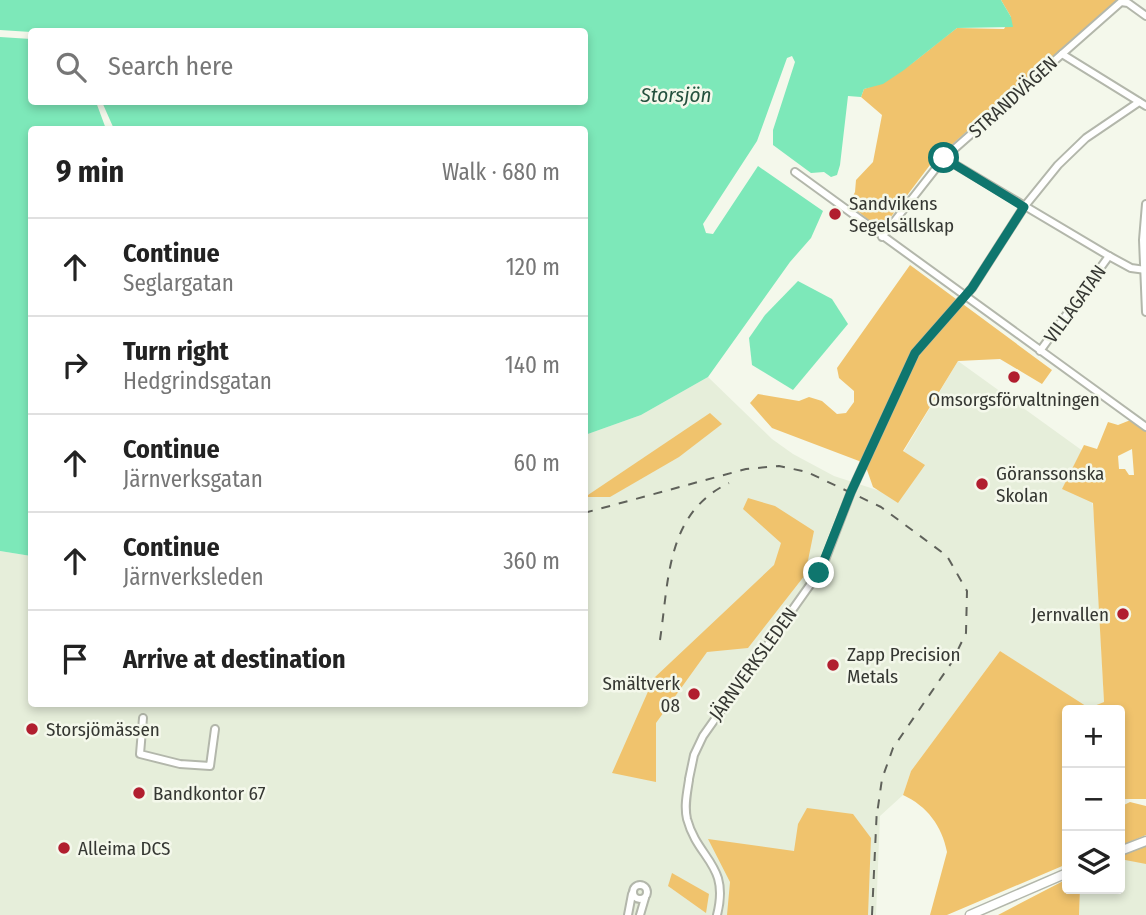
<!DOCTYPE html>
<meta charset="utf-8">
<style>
:root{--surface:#fff;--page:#f2f2f2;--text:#222;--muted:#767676;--line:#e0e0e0}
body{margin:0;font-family:"Fira Sans Condensed",sans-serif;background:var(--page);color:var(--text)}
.controls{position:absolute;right:21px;bottom:21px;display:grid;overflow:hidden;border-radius:7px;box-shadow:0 4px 10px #0003}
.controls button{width:63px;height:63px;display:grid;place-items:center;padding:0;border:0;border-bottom:2px solid var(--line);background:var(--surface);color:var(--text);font:35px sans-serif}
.stop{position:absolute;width:21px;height:21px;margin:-16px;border:5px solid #0f766e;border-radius:50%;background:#fff}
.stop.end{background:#0f766e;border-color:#fff;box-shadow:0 2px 7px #0008}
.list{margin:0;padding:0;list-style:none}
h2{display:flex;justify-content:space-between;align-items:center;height:91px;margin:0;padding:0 28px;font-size:30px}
h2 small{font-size:23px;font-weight:400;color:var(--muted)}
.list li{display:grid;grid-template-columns:46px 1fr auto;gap:21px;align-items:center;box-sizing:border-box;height:98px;padding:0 28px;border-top:2px solid var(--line)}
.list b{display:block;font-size:26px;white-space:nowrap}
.list p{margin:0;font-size:23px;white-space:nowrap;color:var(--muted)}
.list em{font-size:23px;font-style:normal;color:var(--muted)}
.icon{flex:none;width:38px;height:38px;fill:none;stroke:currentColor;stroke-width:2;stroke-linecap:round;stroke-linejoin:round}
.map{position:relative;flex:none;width:1146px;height:915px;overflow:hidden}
.search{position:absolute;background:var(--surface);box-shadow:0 4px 10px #0003;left:28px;top:28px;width:560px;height:77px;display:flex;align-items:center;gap:18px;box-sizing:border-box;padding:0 24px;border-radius:7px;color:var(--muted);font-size:26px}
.panel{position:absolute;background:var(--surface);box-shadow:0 4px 10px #0003;left:28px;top:126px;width:560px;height:581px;border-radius:7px}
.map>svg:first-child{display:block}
</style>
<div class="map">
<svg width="1146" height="915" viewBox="0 0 1146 915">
<rect width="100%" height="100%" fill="#f4f8eb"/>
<g fill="#e6eeda">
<path d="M 958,361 L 1087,454 L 1095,526 L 1104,702 L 1089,709 L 1000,651 L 911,771 L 903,795 L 880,816 L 876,915 L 0,915 L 0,551 L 31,556 L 32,704 L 584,704 L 585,435 L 641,415 L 708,377 L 772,439 L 793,454 L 834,476 L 880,491 Z"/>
<path d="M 1146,841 L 1146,915 L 1079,915 L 1080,889 L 1120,889 L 1120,851 Z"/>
</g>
<g fill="#f0c36d" fill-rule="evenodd">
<path d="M 1001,0 L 1117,0 L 933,161 L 881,230 L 849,204 L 855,192 L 856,180 L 873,162 L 882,115 L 861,97 L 864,89 C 900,78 927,50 957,28 L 1004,29 L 1011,17 Z"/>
<path d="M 910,265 L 1052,370 L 1042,384 L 1000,359 L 958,361 L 903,451 L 925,465 L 898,503 L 873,487 L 867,470 L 859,461 L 772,428 L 750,403 L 758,394 L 799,401 L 809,397 L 822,401 L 837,414 L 846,413 L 854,402 L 854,391 L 839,378 L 837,368 Z"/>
<path d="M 710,413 L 722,424 L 679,457 L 610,497 L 585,497 Z"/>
<path d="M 1133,419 L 1146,427 L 1146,799 L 1120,799 L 1120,710 L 1067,710 L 1067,864 L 947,915 L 930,915 L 947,852 C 942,826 927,806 903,795 L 911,771 L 1000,651 L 1089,708 L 1104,702 L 1093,503 L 1062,489 L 1084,445 L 1097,449 L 1108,422 L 1118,425 ZM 1132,449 L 1134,475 L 1129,475 L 1125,469 L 1119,469 L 1118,456 Z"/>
<path d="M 748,498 L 775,506 L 814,531 L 805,575 L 748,648 L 707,652 L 656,723 L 656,782 L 612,773 L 654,678 L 774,565 L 781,543 L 743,509 Z"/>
<path d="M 1130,802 L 1146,806 L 1146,835 L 1120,846 L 1120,807 Z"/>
<path d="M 807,808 L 853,814 L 871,838 L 868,915 L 727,915 L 730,882 L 708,839 L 794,851 L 798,824 Z"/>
<path d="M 1146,845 L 1146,864 L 1120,859 L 1120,856 Z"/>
<path d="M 672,873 L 709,894 L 706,913 L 668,886 Z"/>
<path d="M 1067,879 L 1067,889 L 1080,889 L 1079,915 L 998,915 Z"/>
</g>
<g fill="#7de8b9">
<path d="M 0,0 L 1001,0 L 1011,17 L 1013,27 L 957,28 L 904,70 L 883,84 L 864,89 L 861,97 L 848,96 L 840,165 L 837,175 L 831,177 L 824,172 L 811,173 L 773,145 L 773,130 L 795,62 L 792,56 L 787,58 L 757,141 L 703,224 L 706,233 L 713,234 L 758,166 L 823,211 L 811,238 L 790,262 L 708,377 L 641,415 L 585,435 L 584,130 L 114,129 L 102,102 L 584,102 L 584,32 L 31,32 L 0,30 Z"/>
<path d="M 0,37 L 31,39 L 32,102 L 96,102 L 106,129 L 32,130 L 31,556 L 0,551 Z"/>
<path d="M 798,281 L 832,299 L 848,324 L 793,390 L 752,365 L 749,338 L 765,315 Z"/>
</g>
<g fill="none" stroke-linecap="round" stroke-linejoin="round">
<defs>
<g id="minor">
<path d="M 1062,54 L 1146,106"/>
<path d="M 944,158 L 1109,256 L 1131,268 L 1146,270"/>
<path d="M 795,172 L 1146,427"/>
<path d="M 1146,204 L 1143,240 L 1146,312"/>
<path d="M 882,237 L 944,158 L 1121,2 L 1128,3 L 1146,16"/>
<path d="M 1040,351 L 1109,256"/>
<path d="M 143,718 L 140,754 L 180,764 L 210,766 L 215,729"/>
<path d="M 689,779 L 694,755 L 703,736 L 822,568 L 851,492 L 915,353 L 972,288 L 1024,207 L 1058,165 L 1086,138 L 1139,102"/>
<path d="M 689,780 C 687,793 684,806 687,819 C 698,860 730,864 717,915"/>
<circle cx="640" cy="892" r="7"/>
<path d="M 628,915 L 632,894"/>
<path d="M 640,915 L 645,898"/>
</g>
<g id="tertiary">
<path d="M 1120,851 L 1146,841"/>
<path d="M 970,915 L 1067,873"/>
</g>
</defs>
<use href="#minor" stroke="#b3b7ab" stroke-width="10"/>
<use href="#tertiary" stroke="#b3b7ab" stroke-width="11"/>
<use href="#minor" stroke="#fff" stroke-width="6"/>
<use href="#tertiary" stroke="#fff" stroke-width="8"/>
<g stroke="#5f615a" stroke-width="2" stroke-dasharray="9 9" stroke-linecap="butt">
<path d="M 584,513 L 746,469 L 779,466 L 807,472 L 881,507 L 947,556 L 967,591 L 966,633 L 952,662 L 893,748 L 882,779 L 877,814"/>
<path d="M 660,640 C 669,580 666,513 729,483"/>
<path d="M 872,915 L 877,807"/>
</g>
</g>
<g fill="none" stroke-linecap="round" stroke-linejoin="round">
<path stroke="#0f766e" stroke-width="9" d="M 819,573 L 851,492 L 915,353 L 972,288 L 1024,207 L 944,158"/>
</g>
<g fill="#b11e2f" stroke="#f4f8eb" stroke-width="2.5">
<circle cx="835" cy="214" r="7"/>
<circle cx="1014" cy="377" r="7"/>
<circle cx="982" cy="484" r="7"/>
<circle cx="1123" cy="614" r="7"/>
<circle cx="833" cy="665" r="7"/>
<circle cx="694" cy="694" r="7"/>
<circle cx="32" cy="729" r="7"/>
<circle cx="139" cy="793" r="7"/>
<circle cx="64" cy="848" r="7"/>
</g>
<g text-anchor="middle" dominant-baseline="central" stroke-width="5" stroke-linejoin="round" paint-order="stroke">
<g font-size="19" fill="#353732" stroke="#f4f8eb">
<text transform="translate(1013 97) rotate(-42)">STRANDVÄGEN</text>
<text transform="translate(1075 304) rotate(-54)">VILLAGATAN</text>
<text transform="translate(753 664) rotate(-54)">JÄRNVERKSLEDEN</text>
</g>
<g font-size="19" fill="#353732" stroke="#f4f8eb" text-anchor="start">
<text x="849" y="203">Sandvikens<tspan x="849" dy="22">Segelsällskap</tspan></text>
<text x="1014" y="399" text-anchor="middle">Omsorgsförvaltningen</text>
<text x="996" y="473">Göranssonska<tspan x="996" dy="22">Skolan</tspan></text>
<text x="1109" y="614" text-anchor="end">Jernvallen</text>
<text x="847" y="654">Zapp Precision<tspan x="847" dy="22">Metals</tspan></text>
<text x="680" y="683" text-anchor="end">Smältverk<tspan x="680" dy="22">08</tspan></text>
<text x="46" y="729">Storsjömässen</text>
<text x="153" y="793">Bandkontor 67</text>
<text x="78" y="848">Alleima DCS</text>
</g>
<g font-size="21" font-style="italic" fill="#24513e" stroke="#f4f8eb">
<text x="676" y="95">Storsjön</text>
</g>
</g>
</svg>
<div class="controls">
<button>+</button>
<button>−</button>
<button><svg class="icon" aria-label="layers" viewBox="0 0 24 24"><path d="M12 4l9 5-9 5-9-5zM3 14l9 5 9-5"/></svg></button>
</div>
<div class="stop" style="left:944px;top:158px"></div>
<div class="stop end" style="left:819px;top:573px"></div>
<div class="search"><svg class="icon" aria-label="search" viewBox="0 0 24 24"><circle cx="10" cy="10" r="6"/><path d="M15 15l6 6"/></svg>Search here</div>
<section class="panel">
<h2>9 min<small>Walk · 680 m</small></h2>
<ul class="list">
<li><svg class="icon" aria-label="ahead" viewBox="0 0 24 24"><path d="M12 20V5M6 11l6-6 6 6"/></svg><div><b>Continue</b><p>Seglargatan</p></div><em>120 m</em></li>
<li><svg class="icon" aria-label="right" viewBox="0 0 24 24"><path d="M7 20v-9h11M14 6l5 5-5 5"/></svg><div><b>Turn right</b><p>Hedgrindsgatan</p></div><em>140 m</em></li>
<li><svg class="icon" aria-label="ahead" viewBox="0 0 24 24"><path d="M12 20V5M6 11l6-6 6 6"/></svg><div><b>Continue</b><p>Järnverksgatan</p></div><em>60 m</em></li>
<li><svg class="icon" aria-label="ahead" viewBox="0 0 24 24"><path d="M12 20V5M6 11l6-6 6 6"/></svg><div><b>Continue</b><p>Järnverksleden</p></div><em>360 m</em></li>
<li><svg class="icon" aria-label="arrive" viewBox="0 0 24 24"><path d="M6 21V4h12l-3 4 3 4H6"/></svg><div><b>Arrive at destination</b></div></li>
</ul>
</section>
</div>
